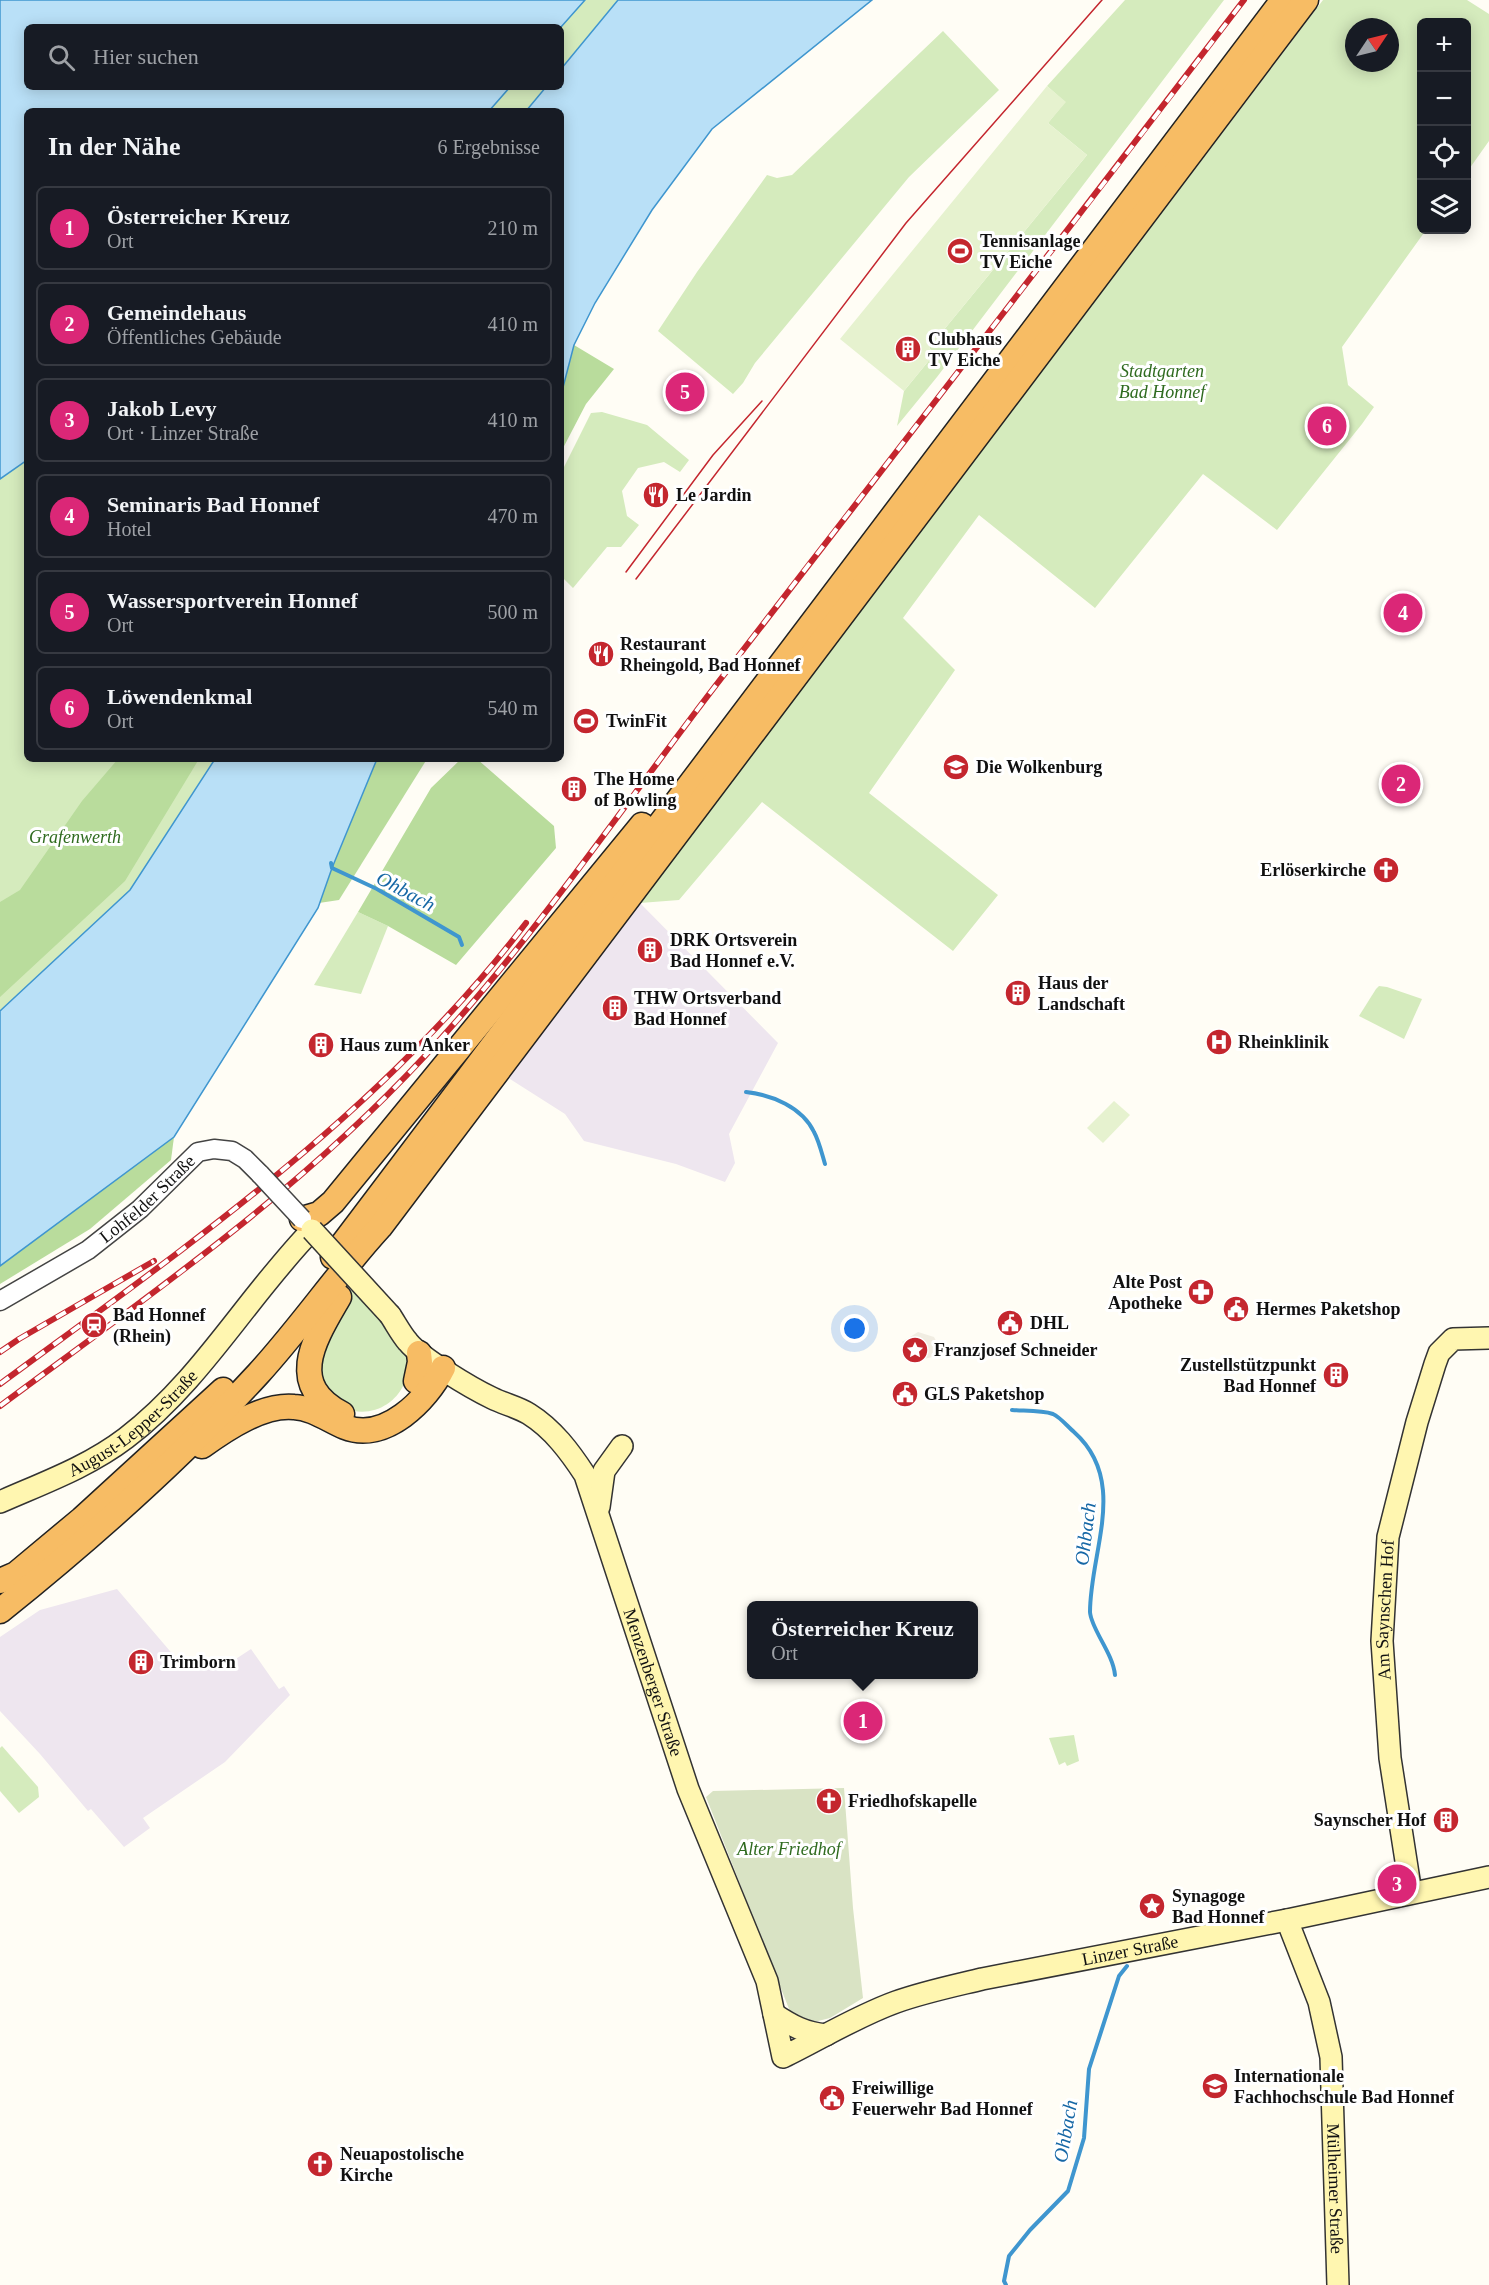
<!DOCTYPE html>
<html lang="de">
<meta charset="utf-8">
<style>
:root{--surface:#171b24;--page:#20242c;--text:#f1f3f6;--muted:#9ea1a6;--line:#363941;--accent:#db2777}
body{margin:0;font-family:"Times New Roman",serif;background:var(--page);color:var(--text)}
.controls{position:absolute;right:18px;top:18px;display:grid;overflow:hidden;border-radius:9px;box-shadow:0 3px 15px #0003}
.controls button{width:54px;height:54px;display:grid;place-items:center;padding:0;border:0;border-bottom:2px solid var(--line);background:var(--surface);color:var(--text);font:30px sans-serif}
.compass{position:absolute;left:1345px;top:18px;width:54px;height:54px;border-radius:50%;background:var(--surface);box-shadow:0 3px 15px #0003;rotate:55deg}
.you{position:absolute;left:855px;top:1329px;width:21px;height:21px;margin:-15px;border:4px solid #fff;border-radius:50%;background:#1a73e8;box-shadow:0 0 0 9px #1a73e833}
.badge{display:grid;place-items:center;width:39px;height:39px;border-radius:50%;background:var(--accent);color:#fff;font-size:20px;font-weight:700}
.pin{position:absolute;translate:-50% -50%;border:3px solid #fff;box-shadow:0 2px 6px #0006}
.popup{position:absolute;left:747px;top:1601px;width:231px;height:78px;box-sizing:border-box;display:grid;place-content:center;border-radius:9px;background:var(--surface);filter:drop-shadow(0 2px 4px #0005);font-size:20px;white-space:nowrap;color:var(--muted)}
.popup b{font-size:22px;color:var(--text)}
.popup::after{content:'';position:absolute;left:50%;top:100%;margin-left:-12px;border:12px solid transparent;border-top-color:var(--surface)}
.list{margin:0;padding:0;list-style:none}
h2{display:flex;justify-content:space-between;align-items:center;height:78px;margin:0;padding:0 24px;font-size:26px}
h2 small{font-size:20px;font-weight:400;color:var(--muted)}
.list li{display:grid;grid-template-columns:39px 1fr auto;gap:18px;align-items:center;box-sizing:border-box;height:84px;margin:0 12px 12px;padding:0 12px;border:2px solid var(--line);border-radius:9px}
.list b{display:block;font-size:22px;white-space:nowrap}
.list p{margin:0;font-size:20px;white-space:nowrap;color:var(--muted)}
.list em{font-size:20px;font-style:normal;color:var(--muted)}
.icon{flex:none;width:33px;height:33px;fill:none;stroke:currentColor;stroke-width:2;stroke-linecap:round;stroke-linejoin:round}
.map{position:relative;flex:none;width:1489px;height:2285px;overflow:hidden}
.search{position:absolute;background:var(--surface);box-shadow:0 3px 15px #0003;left:24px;top:24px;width:540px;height:66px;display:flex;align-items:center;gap:15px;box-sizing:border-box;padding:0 21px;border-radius:9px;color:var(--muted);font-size:22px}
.panel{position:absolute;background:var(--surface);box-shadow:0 3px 15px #0003;left:24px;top:108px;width:540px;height:654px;border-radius:9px}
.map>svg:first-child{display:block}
</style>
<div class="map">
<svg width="1489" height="2285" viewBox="0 0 1489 2285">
<rect width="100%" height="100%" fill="#fffdf5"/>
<g fill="#eee6ef">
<path d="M 640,903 L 778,1043 L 729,1134 L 735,1163 L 725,1182 L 676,1164 L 584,1141 L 565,1114 L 507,1077 Z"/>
<path d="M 117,1589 L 187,1671 L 210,1659 L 219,1670 L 251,1649 L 279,1689 L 284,1686 L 290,1695 L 225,1762 L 143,1818 L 150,1828 L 124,1847 L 91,1809 L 88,1811 L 40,1754 L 0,1711 L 0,1637 L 40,1610 Z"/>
</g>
<g fill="#d5ebbd" fill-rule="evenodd">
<path d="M 585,0 L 618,0 L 561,69 L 561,27 Z"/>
<path d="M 1125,0 L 1224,0 L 937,377 L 897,426 L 904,391 L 935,353 L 929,348 L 1087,155 L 1048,123 L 1065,102 L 1047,86 Z"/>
<path d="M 1323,0 L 1467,0 L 1489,14 L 1489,141 L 1467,172 L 1466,22 L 1422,22 L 1422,230 L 1426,230 L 1342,347 L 1348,385 L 1374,407 L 1362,424 L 1277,530 L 1203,474 L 1095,608 L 979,515 L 903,618 L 955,670 L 869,793 L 998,895 L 953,951 L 762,802 L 679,900 L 640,903 ZM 1354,27 L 1390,27 L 1390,63 L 1354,63 Z"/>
<path d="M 943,31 L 999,90 L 909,177 L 755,363 L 743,383 L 733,394 L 658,331 L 697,272 L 767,175 L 777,178 L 792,175 Z"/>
<path d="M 510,87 L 546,87 L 526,111 L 489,111 Z"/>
<path d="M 602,412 L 647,425 L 689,460 L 680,472 L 664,462 L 638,468 L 622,491 L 627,516 L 639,525 L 621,547 L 607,547 L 573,588 L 561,576 L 561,473 L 591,413 Z"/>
<path d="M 27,460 L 27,759 L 215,759 L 130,890 L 0,1011 L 0,479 Z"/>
<path d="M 358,912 L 388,926 L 361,994 L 314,985 Z"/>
<path d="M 1379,986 L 1387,987 L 1422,999 L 1404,1039 L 1359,1016 L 1376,989 Z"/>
<path d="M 352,1290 L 385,1324 L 409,1357 C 408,1366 408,1377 404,1384 C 394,1407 366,1419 343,1407 C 334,1403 330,1395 326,1386 C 322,1380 318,1373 319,1365 C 322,1338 339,1313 352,1290 Z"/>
<path d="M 1074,1735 L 1079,1761 L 1067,1766 L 1065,1762 L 1059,1765 L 1049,1738 Z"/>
<path d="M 2,1746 L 38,1787 L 39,1797 L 19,1813 L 0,1791 L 0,1748 Z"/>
</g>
<g fill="#b9dc9c">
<path d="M 574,345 L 614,369 L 586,404 L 561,452 L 561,395 Z"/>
<path d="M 118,759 L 199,759 L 125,881 L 0,997 L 0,902 L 20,890 L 82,801 Z"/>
<path d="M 377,759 L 427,759 L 339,900 L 319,903 L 332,868 Z"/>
<path d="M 461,759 L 477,759 L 554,826 L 556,848 L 456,965 L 388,926 L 358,912 L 431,788 Z"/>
<path d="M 174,1137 L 171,1160 L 90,1229 L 0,1284 L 0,1266 Z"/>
</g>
<path fill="#d9e3c4" d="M 844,1788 L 853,1908 L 863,1998 L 830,2018 L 810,2023 L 791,2014 L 706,1797 L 713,1791 Z"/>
<g fill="#e6f2cf">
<path d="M 1047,86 L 1066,102 L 1048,123 L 1087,155 L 929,348 L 935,353 L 904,391 L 840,339 Z"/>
<path d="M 1114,1101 L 1130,1115 L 1103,1143 L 1087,1128 Z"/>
</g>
<path fill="#f1ede2" d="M 918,1332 L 934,1337 L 943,1354 L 913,1362 L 902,1342 Z"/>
<g fill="#b9e0f7" stroke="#3f96cf" stroke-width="1.5">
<path d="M 0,0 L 585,0 L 561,27 L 27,27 L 27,87 L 510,87 L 489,111 L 27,111 L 27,460 L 0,479 Z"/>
<path d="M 618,0 L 872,0 L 712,129 L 652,210 L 595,303 L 574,345 L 561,395 L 561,111 L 526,111 L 546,87 L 561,87 L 561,69 Z"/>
<path d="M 215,759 L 377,759 L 332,868 L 318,908 L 174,1137 L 0,1266 L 0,1011 L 130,890 Z"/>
</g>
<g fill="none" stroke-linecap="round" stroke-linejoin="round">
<g stroke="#3f96cf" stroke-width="4">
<path d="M 331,863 L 332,868 L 377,889 L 459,937 L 462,945"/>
<path d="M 746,1092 C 772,1095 802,1107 814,1132 C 819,1141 822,1154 825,1164"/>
<path d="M 1012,1410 C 1024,1411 1041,1410 1053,1414 C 1060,1417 1068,1427 1074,1432 C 1129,1481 1090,1551 1090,1612 C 1091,1629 1113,1653 1115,1675"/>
<path d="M 1006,2285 L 1004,2281 L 1009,2256 L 1030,2230 L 1068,2191 L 1084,2138 L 1089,2069 L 1119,1976 L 1127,1966"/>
</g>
<defs>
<g id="tertiary">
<path id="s1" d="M 0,1301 L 88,1250 L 140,1209 L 198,1152 L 214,1149 L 232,1151 L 245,1159 L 260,1174"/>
</g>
<g id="secondary">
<path id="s2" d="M 390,1315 C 396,1324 401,1334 408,1342 C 421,1358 471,1388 492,1398 C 504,1404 518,1407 529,1414 C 553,1429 570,1452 585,1475 L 688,1789 L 767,1981 L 783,2057 C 820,2039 857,2016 896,2002 C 924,1992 953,1986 982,1979 L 1287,1920 L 1489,1877"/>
<path id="s3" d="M 0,1502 C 43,1483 88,1467 126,1438 C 201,1381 247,1297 312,1230"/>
<path d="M 599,1507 L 604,1471 L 622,1446"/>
<path id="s4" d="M 1411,1893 L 1390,1758 L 1382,1641 L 1388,1537 L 1417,1422 L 1435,1364 L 1439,1353 L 1453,1339 L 1489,1338"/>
<path id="s5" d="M 1287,1920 L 1319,2002 L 1331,2057 L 1338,2285"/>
<path d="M 774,2014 C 792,2026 805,2033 826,2035"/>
</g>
<g id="trunk">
<path d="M 302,1219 L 319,1214 L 333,1202 L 642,825"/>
<path d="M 333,1257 L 1283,0"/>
<path d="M 339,1297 C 316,1337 284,1384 342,1414"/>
<path d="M 416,1381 L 420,1362 L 419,1353"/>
<path d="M 202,1446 C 227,1428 263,1404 294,1407 C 313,1408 328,1420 345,1427 C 385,1443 427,1400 443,1368"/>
<path d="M 0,1581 L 16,1574 L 82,1519 L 223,1390"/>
<path d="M 0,1611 C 91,1538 179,1460 258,1374 C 301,1327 337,1274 380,1227 L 1306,0"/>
</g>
</defs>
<use href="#tertiary" stroke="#444" stroke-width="21"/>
<use href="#secondary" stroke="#333" stroke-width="24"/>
<use href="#trunk" stroke="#222" stroke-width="27"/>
<use href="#tertiary" stroke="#fff" stroke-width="18"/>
<use href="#secondary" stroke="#fff6b0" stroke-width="21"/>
<use href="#trunk" stroke="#f7bc64" stroke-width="24"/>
<g stroke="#c4262e" stroke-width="1.5">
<path d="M 626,572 L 713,455 L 762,401"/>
<path d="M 636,579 L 906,223 L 1102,0"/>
</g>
<defs>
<g id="rail">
<path d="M 0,1352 L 19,1339 L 154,1261"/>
<path d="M 0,1384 C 190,1244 381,1113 526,923"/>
<path d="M 0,1406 C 147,1297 299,1192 424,1057 C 534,939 624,804 723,676 C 896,451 1072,226 1244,0"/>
</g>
</defs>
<use href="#rail" stroke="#c4262e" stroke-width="6"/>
<use href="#rail" stroke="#fff" stroke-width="4" stroke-dasharray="11" stroke-linecap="butt"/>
<defs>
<path id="tertiary-bridge" d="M 260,1174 L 302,1219"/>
<path id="secondary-bridge" d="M 312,1230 L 390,1315"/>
</defs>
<use href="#tertiary-bridge" stroke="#444" stroke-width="21" stroke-linecap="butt"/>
<use href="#secondary-bridge" stroke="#333" stroke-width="24" stroke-linecap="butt"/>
<use href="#tertiary-bridge" stroke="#fff" stroke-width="18"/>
<use href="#secondary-bridge" stroke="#fff6b0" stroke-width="21"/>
</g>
<defs>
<symbol id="stadium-disc" viewBox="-11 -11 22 22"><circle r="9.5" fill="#c4262e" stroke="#fff"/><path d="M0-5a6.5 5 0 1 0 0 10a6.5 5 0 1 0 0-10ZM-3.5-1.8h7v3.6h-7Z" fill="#fff"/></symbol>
<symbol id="building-disc" viewBox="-11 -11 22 22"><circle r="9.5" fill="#c4262e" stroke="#fff"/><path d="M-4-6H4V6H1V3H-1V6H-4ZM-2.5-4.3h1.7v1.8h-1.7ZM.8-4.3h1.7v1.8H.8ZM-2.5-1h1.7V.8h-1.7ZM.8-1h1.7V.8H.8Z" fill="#fff"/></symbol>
<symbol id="restaurant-disc" viewBox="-11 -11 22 22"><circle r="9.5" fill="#c4262e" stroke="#fff"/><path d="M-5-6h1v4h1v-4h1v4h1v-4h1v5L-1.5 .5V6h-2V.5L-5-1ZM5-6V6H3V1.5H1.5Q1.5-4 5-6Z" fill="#fff"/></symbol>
<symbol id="school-disc" viewBox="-11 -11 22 22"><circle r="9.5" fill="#c4262e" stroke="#fff"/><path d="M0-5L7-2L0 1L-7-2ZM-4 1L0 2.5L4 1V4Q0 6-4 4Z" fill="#fff"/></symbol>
<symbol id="church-disc" viewBox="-11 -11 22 22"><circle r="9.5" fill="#c4262e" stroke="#fff"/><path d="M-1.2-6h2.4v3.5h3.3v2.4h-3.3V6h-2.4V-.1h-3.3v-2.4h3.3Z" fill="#fff"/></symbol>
<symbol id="hospital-disc" viewBox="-11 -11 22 22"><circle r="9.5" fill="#c4262e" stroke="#fff"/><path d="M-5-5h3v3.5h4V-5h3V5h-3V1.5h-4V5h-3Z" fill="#fff"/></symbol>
<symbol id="pharmacy-disc" viewBox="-11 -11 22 22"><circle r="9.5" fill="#c4262e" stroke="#fff"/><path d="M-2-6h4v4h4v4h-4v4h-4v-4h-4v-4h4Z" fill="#fff"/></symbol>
<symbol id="civic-disc" viewBox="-11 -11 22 22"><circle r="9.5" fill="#c4262e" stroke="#fff"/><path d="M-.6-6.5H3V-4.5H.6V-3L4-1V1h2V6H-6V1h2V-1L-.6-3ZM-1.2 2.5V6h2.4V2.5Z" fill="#fff"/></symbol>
<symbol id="station-disc" viewBox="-11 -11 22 22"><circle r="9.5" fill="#c4262e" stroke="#fff"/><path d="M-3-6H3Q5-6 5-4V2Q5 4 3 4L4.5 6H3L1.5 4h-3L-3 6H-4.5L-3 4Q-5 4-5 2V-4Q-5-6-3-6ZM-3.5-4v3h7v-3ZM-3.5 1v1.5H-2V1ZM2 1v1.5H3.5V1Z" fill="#fff"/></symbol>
<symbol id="sight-disc" viewBox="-11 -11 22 22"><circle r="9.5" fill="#c4262e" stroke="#fff"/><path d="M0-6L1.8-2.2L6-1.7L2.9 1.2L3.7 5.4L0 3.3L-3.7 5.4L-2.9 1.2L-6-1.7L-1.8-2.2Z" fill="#fff"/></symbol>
<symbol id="university-disc" viewBox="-11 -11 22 22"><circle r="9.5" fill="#c4262e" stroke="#fff"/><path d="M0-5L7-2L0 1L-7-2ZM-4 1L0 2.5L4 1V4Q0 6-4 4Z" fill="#fff"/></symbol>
</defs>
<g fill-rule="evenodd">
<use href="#stadium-disc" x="945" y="236" width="30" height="30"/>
<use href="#building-disc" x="893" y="334" width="30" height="30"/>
<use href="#restaurant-disc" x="641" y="480" width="30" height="30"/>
<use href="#restaurant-disc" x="586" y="639" width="30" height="30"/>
<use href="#stadium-disc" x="571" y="706" width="30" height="30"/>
<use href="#school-disc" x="941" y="752" width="30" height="30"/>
<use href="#building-disc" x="559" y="774" width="30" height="30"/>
<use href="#church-disc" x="1371" y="855" width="30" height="30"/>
<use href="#building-disc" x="635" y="935" width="30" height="30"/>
<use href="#building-disc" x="1003" y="978" width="30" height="30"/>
<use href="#building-disc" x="600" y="993" width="30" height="30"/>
<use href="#hospital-disc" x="1204" y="1027" width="30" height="30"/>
<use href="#building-disc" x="306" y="1030" width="30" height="30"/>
<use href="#pharmacy-disc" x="1186" y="1277" width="30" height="30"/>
<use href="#civic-disc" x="1221" y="1294" width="30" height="30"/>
<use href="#civic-disc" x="995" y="1308" width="30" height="30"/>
<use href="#station-disc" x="79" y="1310" width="30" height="30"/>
<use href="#sight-disc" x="900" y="1335" width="30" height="30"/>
<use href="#building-disc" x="1321" y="1360" width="30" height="30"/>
<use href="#civic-disc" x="890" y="1379" width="30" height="30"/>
<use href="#building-disc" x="126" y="1647" width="30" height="30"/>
<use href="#church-disc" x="814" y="1786" width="30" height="30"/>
<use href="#building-disc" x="1431" y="1805" width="30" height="30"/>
<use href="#sight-disc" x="1137" y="1891" width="30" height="30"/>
<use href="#university-disc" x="1200" y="2071" width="30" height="30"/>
<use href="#civic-disc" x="817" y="2083" width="30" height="30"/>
<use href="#church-disc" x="305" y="2149" width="30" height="30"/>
</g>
<g text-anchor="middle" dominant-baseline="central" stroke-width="6" stroke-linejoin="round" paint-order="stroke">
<g font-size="18" font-weight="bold" fill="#111" stroke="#fff" text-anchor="start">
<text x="980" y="241">Tennisanlage<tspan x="980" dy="21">TV Eiche</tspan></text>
<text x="928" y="339">Clubhaus<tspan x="928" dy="21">TV Eiche</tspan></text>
<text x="676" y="495">Le Jardin</text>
<text x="620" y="644">Restaurant<tspan x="620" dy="21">Rheingold, Bad Honnef</tspan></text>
<text x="606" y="721">TwinFit</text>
<text x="976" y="767">Die Wolkenburg</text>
<text x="594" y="779">The Home<tspan x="594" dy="21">of Bowling</tspan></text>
<text x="1366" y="870" text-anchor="end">Erlöserkirche</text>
<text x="670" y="940">DRK Ortsverein<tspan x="670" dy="21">Bad Honnef e.V.</tspan></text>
<text x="1038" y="983">Haus der<tspan x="1038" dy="21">Landschaft</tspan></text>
<text x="634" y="998">THW Ortsverband<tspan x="634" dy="21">Bad Honnef</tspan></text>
<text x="1238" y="1042">Rheinklinik</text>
<text x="340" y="1045">Haus zum Anker</text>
<text x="1182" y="1282" text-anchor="end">Alte Post<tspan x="1182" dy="21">Apotheke</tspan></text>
<text x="1256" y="1309">Hermes Paketshop</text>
<text x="113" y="1315">Bad Honnef<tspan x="113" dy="21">(Rhein)</tspan></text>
<text x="1030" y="1323">DHL</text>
<text x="934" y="1350">Franzjosef Schneider</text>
<text x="1316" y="1365" text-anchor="end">Zustellstützpunkt<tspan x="1316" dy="21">Bad Honnef</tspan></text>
<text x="924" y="1394">GLS Paketshop</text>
<text x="160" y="1662">Trimborn</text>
<text x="848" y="1801">Friedhofskapelle</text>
<text x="1426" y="1820" text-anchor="end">Saynscher Hof</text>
<text x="1172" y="1896">Synagoge<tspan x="1172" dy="21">Bad Honnef</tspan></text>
<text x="1234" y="2076">Internationale<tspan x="1234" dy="21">Fachhochschule Bad Honnef</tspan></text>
<text x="852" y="2088">Freiwillige<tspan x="852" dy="21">Feuerwehr Bad Honnef</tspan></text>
<text x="340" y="2154">Neuapostolische<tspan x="340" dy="21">Kirche</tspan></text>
</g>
<g font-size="18" font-style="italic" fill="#2f6b1f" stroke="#fff">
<text x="1162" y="371">Stadtgarten<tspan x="1162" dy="21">Bad Honnef</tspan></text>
<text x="75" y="837">Grafenwerth</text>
<text x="789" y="1849">Alter Friedhof</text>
</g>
<g font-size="18" fill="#111" stroke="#fff">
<text stroke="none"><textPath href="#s1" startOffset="180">Lohfelder Straße</textPath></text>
<text stroke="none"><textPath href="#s3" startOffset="156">August-Lepper-Straße</textPath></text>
<text stroke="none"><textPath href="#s4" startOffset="285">Am Saynschen Hof</textPath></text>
<text stroke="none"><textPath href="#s2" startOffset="476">Menzenberger Straße</textPath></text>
<text stroke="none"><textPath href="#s2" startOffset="1239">Linzer Straße</textPath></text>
<text stroke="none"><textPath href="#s5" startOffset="276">Mülheimer Straße</textPath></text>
</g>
<g font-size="20" font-style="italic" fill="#1768a6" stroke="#fff">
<text transform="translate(406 891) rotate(28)">Ohbach</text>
<text transform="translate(1085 1534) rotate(-83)">Ohbach</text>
<text transform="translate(1065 2131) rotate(-80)">Ohbach</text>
</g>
</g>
</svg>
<div class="controls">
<button>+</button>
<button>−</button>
<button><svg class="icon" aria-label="locate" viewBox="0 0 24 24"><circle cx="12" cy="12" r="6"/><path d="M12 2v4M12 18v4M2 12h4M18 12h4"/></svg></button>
<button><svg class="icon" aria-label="layers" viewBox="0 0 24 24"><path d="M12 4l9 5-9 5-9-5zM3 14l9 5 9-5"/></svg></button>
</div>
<svg class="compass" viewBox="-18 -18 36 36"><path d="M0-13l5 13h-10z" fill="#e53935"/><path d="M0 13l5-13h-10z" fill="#9ea1a6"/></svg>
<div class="you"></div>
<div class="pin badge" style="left:863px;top:1721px">1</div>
<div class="popup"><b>Österreicher Kreuz</b>Ort</div>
<div class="pin badge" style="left:1401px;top:784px">2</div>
<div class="pin badge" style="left:1397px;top:1884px">3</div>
<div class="pin badge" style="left:1403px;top:613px">4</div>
<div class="pin badge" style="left:685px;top:392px">5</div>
<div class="pin badge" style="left:1327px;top:426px">6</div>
<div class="search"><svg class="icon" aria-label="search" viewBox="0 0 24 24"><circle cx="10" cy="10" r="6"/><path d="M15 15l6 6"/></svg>Hier suchen</div>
<section class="panel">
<h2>In der Nähe<small>6 Ergebnisse</small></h2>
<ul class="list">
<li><span class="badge">1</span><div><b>Österreicher Kreuz</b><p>Ort</p></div><em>210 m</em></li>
<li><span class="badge">2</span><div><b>Gemeindehaus</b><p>Öffentliches Gebäude</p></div><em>410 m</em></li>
<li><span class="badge">3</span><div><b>Jakob Levy</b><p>Ort · Linzer Straße</p></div><em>410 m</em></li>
<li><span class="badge">4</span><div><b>Seminaris Bad Honnef</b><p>Hotel</p></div><em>470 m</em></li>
<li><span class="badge">5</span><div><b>Wassersportverein Honnef</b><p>Ort</p></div><em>500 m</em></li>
<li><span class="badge">6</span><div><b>Löwendenkmal</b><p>Ort</p></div><em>540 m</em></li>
</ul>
</section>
</div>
